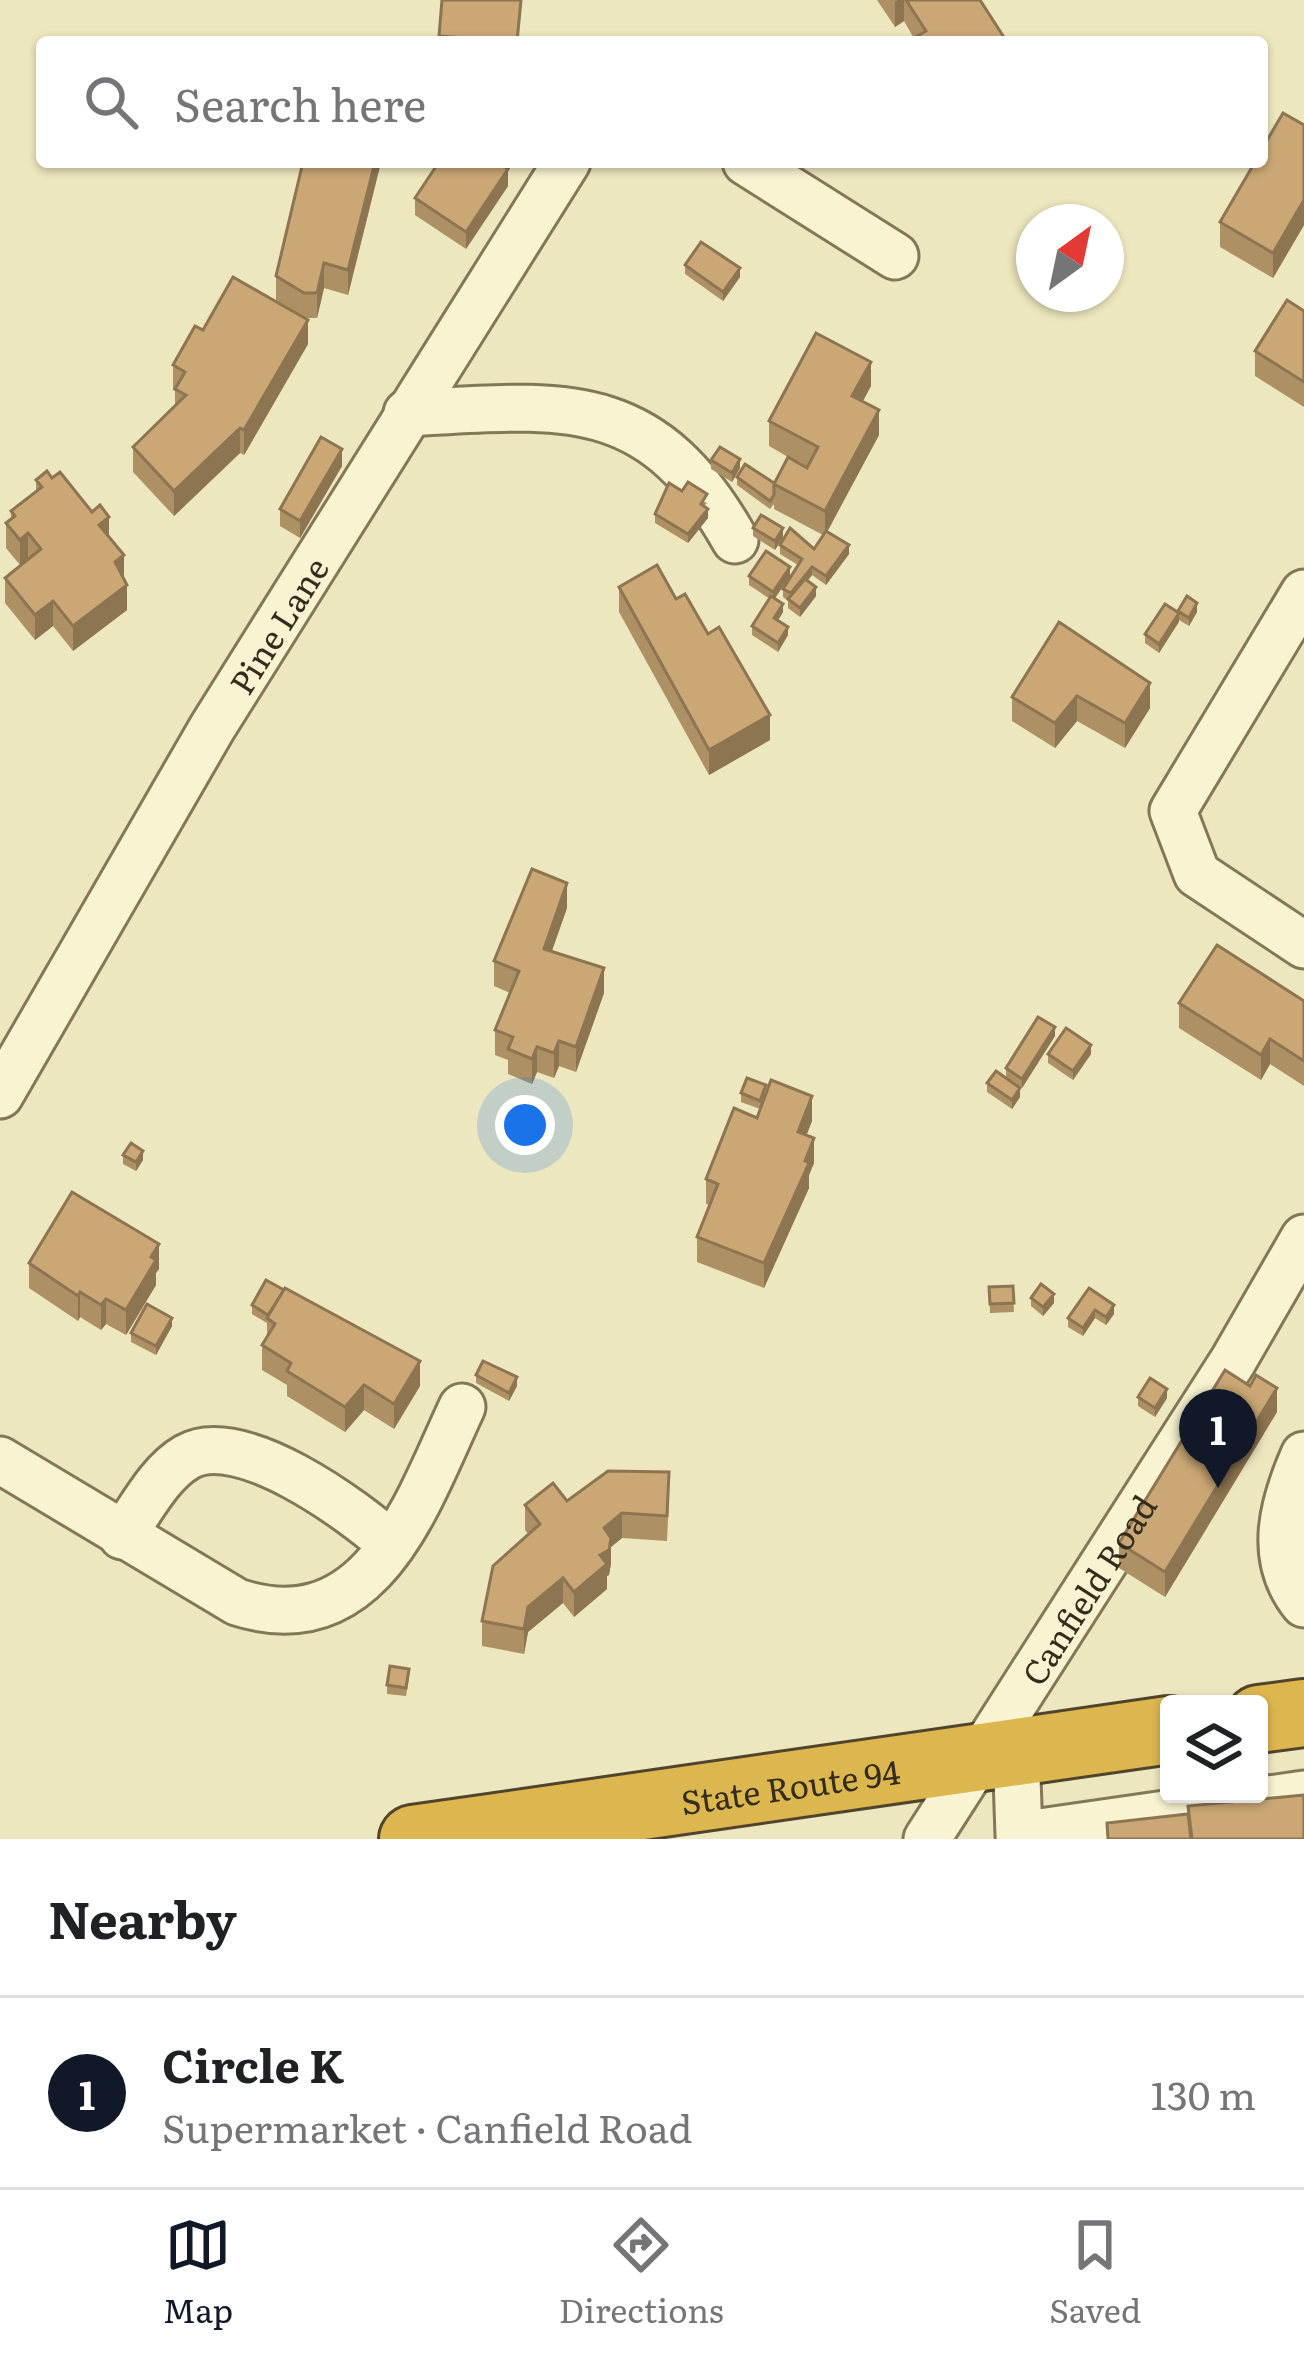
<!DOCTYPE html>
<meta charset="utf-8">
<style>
:root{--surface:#fff;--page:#f2f2f2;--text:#202124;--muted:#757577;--line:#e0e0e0;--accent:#111827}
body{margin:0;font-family:Literata,serif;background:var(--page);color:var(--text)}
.controls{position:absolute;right:36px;bottom:36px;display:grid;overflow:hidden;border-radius:12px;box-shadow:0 3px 9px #0004}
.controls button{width:108px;height:108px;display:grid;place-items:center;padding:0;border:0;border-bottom:3px solid var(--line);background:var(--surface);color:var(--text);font:60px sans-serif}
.compass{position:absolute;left:1016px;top:204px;width:108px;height:108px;border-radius:50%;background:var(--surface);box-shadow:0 3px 9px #0004;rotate:33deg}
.you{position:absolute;left:525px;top:1125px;width:42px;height:42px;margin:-30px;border:9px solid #fff;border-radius:50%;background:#1a73e8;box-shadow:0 0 0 18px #1a73e833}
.badge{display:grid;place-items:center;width:78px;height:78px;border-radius:50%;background:var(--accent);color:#fff;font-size:39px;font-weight:700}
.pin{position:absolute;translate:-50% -99px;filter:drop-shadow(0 3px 6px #0008)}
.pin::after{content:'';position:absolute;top:63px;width:42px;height:36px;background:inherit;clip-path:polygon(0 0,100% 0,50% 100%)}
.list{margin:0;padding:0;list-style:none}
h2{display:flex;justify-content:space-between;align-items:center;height:156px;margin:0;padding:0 48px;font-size:51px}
h2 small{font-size:39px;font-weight:400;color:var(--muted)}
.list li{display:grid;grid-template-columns:78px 1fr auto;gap:36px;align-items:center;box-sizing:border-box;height:192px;padding:0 48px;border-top:3px solid var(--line)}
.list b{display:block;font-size:45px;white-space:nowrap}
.list p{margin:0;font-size:39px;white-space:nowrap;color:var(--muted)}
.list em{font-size:39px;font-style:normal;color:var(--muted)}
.icon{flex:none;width:66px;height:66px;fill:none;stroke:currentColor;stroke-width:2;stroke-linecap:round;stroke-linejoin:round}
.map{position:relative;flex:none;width:1304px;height:1839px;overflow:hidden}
.search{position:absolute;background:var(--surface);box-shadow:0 3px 9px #0004;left:36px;right:36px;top:36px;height:132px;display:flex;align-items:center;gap:30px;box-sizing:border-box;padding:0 42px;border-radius:12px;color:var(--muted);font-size:45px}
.sheet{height:348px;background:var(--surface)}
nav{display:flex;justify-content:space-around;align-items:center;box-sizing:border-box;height:168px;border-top:3px solid var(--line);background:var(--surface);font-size:33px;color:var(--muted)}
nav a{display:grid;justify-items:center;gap:6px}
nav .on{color:var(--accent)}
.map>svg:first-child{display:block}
</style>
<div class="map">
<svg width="1304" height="1839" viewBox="0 0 1304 1839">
<rect width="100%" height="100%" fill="#ede7bf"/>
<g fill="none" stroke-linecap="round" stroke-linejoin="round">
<defs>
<g id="minor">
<path d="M 746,162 L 895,256"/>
<path d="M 407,413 C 561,405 650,389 735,540"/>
<path d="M 1304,593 L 1173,811 L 1197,874 L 1304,945"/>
<path id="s1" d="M 0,1095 L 212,728 L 567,162"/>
<path d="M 1304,1455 C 1283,1503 1267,1558 1304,1604"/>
<path d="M 0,1460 L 237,1602 C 372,1646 417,1503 462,1407"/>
<path d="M 122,1536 C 141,1510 159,1473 187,1457 C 240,1427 353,1510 392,1545"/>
<path d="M 1016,1749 L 1019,1835 L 1304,1794"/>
<path id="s2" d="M 927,1839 L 1233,1361 L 1304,1238"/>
</g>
<g id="highway">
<path d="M 1259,1719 L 1304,1713"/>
<path id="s3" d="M 413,1839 L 1169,1730"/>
</g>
</defs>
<use href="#minor" stroke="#847758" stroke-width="51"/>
<use href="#highway" stroke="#52442c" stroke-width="72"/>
<use href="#minor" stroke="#f8f3d1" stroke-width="45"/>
<use href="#highway" stroke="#dcb64f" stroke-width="66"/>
</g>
<g fill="#ae9065">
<path d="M 442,0 L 519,42 L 439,42 Z"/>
<path d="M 877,0 L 980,0 L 1007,42 L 916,42 L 904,21 L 895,27 Z"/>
<path d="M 1304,125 L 1304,225 L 1273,278 L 1220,247 L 1220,222 Z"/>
<path d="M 303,162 L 381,162 L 348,295 L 324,288 L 317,318 L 304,318 L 308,344 L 244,455 L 240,453 L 174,516 L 133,472 L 133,447 L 175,406 L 175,391 L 173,390 L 173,365 L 203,330 L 276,301 L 276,276 Z"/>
<path d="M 508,186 L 466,249 L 415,215 L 415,198 Z"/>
<path d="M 685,265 L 740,277 L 723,301 L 685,274 Z"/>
<path d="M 1304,311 L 1304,407 L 1255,376 L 1255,351 Z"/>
<path d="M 871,386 L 863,401 L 879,435 L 827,531 L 849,554 L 826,585 L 812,575 L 807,581 L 816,596 L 800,617 L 788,608 L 788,601 L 783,597 L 783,589 L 798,565 L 780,554 L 780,545 L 814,549 L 823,535 L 774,509 L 774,504 L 770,509 L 737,485 L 737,477 L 774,483 L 807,468 L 769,446 L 769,421 Z"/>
<path d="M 711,460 L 740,468 L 732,482 L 711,469 Z"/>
<path d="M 342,466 L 300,538 L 280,526 L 280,509 Z"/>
<path d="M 36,480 L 109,537 L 124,579 L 127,610 L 73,651 L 53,626 L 35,640 L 5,603 L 5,578 L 29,559 L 20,565 L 6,548 L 6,523 L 11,519 L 11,511 L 36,491 Z"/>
<path d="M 682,491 L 707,503 L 704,506 L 708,518 L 688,543 L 655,523 L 655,514 Z"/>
<path d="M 753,528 L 783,537 L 775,550 L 753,536 Z"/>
<path d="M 749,576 L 790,576 L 775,598 L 783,612 L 778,620 L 788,635 L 778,652 L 752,635 L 752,626 L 770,599 L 749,585 Z"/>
<path d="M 619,587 L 676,599 L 770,740 L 709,775 L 619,612 Z"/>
<path d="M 1178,612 L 1197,612 L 1189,626 L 1179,620 L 1159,653 L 1145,643 L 1145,634 Z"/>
<path d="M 1059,622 L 1150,708 L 1125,748 L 1077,721 L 1055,748 L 1012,721 L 1012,697 Z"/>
<path d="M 567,908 L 551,951 L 604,993 L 576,1072 L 559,1066 L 554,1078 L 537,1072 L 532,1084 L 508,1074 L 508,1060 L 495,1055 L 495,1030 L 510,993 L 494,986 L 494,961 Z"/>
<path d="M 1304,1001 L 1304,1086 L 1270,1064 L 1261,1080 L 1179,1028 L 1179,1003 Z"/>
<path d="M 1055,1036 L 1022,1088 L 1006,1077 L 1006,1068 Z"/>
<path d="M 1048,1054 L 1091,1054 L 1073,1080 L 1048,1063 Z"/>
<path d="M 987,1083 L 1020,1097 L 1012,1109 L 987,1092 Z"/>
<path d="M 741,1093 L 766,1093 L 812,1121 L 806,1135 L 814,1163 L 809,1175 L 809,1188 L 764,1288 L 697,1262 L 697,1237 L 710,1205 L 706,1204 L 706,1179 L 757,1118 L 760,1109 L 741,1102 Z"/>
<path d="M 123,1155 L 143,1160 L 136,1171 L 123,1164 Z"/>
<path d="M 29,1263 L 159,1269 L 156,1273 L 156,1285 L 126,1335 L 106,1324 L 101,1330 L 80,1317 L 78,1321 L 29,1288 Z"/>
<path d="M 1013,1286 L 1014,1312 L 990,1313 L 989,1287 Z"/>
<path d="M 1089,1288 L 1114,1314 L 1106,1325 L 1095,1318 L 1083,1336 L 1068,1327 L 1068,1318 Z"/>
<path d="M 1031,1298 L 1054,1303 L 1043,1316 L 1031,1306 Z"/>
<path d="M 252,1305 L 420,1386 L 394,1429 L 364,1410 L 345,1432 L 287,1396 L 287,1385 L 262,1370 L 262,1345 L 267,1338 L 267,1323 L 252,1314 Z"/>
<path d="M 172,1326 L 156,1355 L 131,1342 L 131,1333 Z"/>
<path d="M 476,1375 L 517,1386 L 509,1401 L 476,1383 Z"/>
<path d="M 1138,1397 L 1167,1398 L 1155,1417 L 1138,1406 Z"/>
<path d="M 1277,1412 L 1165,1597 L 1119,1568 L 1119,1543 Z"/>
<path d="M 669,1497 L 667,1541 L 622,1538 L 611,1547 L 611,1563 L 609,1575 L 607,1576 L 607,1589 L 574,1617 L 563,1603 L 528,1632 L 524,1654 L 482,1646 L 482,1621 L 528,1534 L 525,1530 L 525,1505 L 567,1501 Z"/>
<path d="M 409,1678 L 406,1696 L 387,1694 L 387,1685 Z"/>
</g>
<g fill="#8d7552">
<path d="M 898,0 L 904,0 L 904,21 L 895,27 L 895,2 Z"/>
<path d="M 375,162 L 381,162 L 348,295 L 348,270 Z"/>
<path d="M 508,169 L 508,186 L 466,249 L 466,232 Z"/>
<path d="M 1304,200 L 1304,225 L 1273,278 L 1273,253 Z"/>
<path d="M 324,263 L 324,288 L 317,318 L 317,293 Z"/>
<path d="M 740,268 L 740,277 L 723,301 L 723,292 Z"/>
<path d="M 308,320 L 308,344 L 244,455 L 244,430 Z"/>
<path d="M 871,362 L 871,386 L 852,421 L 852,396 Z"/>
<path d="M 879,410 L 879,435 L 825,536 L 825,511 Z"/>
<path d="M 240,428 L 240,453 L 174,516 L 174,491 Z"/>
<path d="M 342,449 L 342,466 L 300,538 L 300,521 Z"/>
<path d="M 740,459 L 740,468 L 732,482 L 732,473 Z"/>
<path d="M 708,509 L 708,518 L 688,543 L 688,534 Z"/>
<path d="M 109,517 L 109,542 L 99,525 Z"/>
<path d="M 783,528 L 783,537 L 775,550 L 775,541 Z"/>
<path d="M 28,533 L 28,558 L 20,565 L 20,540 Z"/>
<path d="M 849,545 L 849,554 L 826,585 L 826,576 Z"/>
<path d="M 124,555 L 124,580 L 115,562 Z"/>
<path d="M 790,567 L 790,576 L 773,601 L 773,592 Z"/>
<path d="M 812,567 L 812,575 L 791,602 L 791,593 Z"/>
<path d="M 127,585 L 127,610 L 73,651 L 73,626 Z"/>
<path d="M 816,587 L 816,596 L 800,617 L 800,608 Z"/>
<path d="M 53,601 L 53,626 L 35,640 L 35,615 Z"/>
<path d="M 1197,603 L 1197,612 L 1189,626 L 1189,618 Z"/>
<path d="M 783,604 L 783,612 L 774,627 L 774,618 Z"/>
<path d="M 1179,613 L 1179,622 L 1159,653 L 1159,644 Z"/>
<path d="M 788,627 L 788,635 L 778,652 L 778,643 Z"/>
<path d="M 1150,683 L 1150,708 L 1125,748 L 1125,723 Z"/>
<path d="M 1077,696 L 1077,721 L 1055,748 L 1055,723 Z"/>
<path d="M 770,715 L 770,740 L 709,775 L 709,750 Z"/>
<path d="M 567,883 L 567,908 L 544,974 L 544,949 Z"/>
<path d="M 604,968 L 604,993 L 576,1072 L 576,1047 Z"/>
<path d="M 1055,1027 L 1055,1036 L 1022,1088 L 1022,1079 Z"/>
<path d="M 1270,1039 L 1270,1064 L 1261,1080 L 1261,1055 Z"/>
<path d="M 559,1041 L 559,1066 L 554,1078 L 554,1053 Z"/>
<path d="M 1091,1045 L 1091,1054 L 1073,1080 L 1073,1071 Z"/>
<path d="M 537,1047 L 537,1072 L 532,1084 L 532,1059 Z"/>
<path d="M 1020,1088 L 1020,1097 L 1012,1109 L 1012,1100 Z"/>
<path d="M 812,1096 L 812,1121 L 798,1157 L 798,1132 Z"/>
<path d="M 814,1138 L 814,1163 L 809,1175 L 809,1188 L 764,1288 L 764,1263 Z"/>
<path d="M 143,1151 L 143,1160 L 136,1171 L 136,1162 Z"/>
<path d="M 159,1244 L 159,1269 L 156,1273 L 156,1285 L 126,1335 L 126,1310 Z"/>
<path d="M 80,1292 L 80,1317 L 78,1321 L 78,1296 Z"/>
<path d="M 1054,1294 L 1054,1303 L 1043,1316 L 1043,1307 Z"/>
<path d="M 106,1299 L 106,1324 L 101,1330 L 101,1305 Z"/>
<path d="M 1114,1305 L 1114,1314 L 1106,1325 L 1106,1317 Z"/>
<path d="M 1095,1310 L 1095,1318 L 1083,1336 L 1083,1328 Z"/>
<path d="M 172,1318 L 172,1326 L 156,1355 L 156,1346 Z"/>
<path d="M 420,1361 L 420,1386 L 394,1429 L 394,1404 Z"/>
<path d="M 517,1377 L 517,1386 L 509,1401 L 509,1393 Z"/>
<path d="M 364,1385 L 364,1410 L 345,1432 L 345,1407 Z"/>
<path d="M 1277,1388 L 1277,1412 L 1165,1597 L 1165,1572 Z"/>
<path d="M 1167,1389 L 1167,1398 L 1155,1417 L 1155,1408 Z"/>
<path d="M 622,1513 L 622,1538 L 611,1547 L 611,1563 L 609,1575 L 607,1576 L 607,1589 L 574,1617 L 574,1592 L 604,1528 Z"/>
<path d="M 563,1578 L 563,1603 L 528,1632 L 524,1654 L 524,1629 L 528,1607 Z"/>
</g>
<g fill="#caa775" stroke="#8d7552" stroke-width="3">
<path d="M 442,0 L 521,0 L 517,42 L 478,40 L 478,42 L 463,42 L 463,38 L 439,36 Z"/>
<path d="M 906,0 L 980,0 L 1007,42 L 920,42 L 916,37 L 926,31 Z"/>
<path d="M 1283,113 L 1304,125 L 1304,200 L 1273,253 L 1220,222 L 1255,162 L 1262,162 L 1262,149 Z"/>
<path d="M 303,162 L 375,162 L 348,270 L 324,263 L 317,293 L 304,293 L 276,276 Z"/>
<path d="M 439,162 L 497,162 L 508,169 L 466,232 L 415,198 Z"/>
<path d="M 701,242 L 740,268 L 723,292 L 685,265 Z"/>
<path d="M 233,277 L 308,320 L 244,430 L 240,428 L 174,491 L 133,447 L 186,395 L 175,389 L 185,372 L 173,365 L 195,326 L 203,330 Z"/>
<path d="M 1287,300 L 1304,311 L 1304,382 L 1255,351 Z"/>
<path d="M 816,333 L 871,362 L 852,396 L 879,410 L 825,511 L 774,484 L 788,457 L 807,468 L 818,447 L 769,421 Z"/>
<path d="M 321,437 L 342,449 L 300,521 L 280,509 Z"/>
<path d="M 720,447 L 740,459 L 732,473 L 711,460 Z"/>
<path d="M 745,464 L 774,483 L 774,495 L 770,501 L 737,477 Z"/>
<path d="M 47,471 L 52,478 L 60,472 L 92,512 L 100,505 L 109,517 L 99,525 L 124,555 L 115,562 L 127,585 L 73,626 L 53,601 L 35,615 L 5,578 L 41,549 L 28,533 L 20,540 L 6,523 L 15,516 L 11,511 L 42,487 L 36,480 Z"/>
<path d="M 688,482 L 707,494 L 701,504 L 708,509 L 688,534 L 655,514 L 669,483 L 682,491 Z"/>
<path d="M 761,515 L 783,528 L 775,541 L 753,528 Z"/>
<path d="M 790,528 L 814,549 L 826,531 L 849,545 L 826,576 L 812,567 L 791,593 L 783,589 L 802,559 L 780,545 Z"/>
<path d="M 766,551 L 790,567 L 773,592 L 749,576 Z"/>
<path d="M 657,565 L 676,599 L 685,594 L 708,634 L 719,627 L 770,715 L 709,750 L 619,587 Z"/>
<path d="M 805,579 L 816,587 L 800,608 L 788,599 Z"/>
<path d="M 771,596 L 783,604 L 774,618 L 788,627 L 778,643 L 752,626 Z"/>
<path d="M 1187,596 L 1197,603 L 1189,618 L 1178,611 Z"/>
<path d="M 1165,604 L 1179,613 L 1159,644 L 1145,634 Z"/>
<path d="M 1059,622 L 1150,683 L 1125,723 L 1077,696 L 1055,723 L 1012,697 Z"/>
<path d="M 532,869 L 567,883 L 544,949 L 604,968 L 576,1047 L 559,1041 L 554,1053 L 537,1047 L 532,1059 L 508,1049 L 513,1037 L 495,1030 L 519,971 L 494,961 Z"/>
<path d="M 1217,945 L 1304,1001 L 1304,1061 L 1270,1039 L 1261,1055 L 1179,1003 Z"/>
<path d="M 1038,1017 L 1055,1027 L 1022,1079 L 1006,1068 Z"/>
<path d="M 1066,1028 L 1091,1045 L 1073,1071 L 1048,1054 Z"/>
<path d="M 996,1071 L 1020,1088 L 1012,1100 L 987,1083 Z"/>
<path d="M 747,1078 L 766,1085 L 760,1101 L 741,1093 Z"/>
<path d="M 771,1080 L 812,1096 L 798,1132 L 814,1138 L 805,1161 L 809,1163 L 764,1263 L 697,1237 L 718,1184 L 706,1179 L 734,1108 L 757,1118 Z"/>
<path d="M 131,1143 L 143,1151 L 136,1162 L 123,1155 Z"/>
<path d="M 72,1192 L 159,1244 L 151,1257 L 156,1260 L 126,1310 L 106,1299 L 101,1305 L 80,1292 L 78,1296 L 29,1263 Z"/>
<path d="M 266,1280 L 284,1290 L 268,1315 L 252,1305 Z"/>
<path d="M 1041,1284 L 1054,1294 L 1043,1307 L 1031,1298 Z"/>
<path d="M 1013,1286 L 1014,1303 L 990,1304 L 989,1287 Z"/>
<path d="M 285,1288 L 420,1361 L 394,1404 L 364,1385 L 345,1407 L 287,1371 L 291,1363 L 262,1345 L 275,1324 L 267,1318 Z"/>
<path d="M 1089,1288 L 1114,1305 L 1106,1317 L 1095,1310 L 1083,1328 L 1068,1318 Z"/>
<path d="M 147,1304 L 172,1318 L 156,1346 L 131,1333 Z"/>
<path d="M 483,1361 L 517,1377 L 509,1393 L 476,1375 Z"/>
<path d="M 1225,1370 L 1250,1386 L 1256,1375 L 1277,1388 L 1165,1572 L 1119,1543 Z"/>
<path d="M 1150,1378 L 1167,1389 L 1155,1408 L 1138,1397 Z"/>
<path d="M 608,1471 L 669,1472 L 667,1516 L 622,1513 L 604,1528 L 611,1538 L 609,1550 L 600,1555 L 607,1564 L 574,1592 L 563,1578 L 528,1607 L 524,1629 L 482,1621 L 493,1566 L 540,1524 L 525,1505 L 553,1483 L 567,1501 Z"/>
<path d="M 390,1666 L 409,1669 L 406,1688 L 387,1685 Z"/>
<path d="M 1304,1795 L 1304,1839 L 1192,1839 L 1188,1806 Z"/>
<path d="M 1188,1814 L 1191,1839 L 1108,1839 L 1107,1823 Z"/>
</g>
<g text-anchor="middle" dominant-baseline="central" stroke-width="9" stroke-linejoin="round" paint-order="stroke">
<g font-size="33" fill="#342c1c" stroke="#f4f0ce">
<text stroke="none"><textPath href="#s1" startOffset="546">Pine Lane</textPath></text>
<text stroke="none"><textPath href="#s2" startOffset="297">Canfield Road</textPath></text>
<text stroke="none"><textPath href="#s3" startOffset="381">State Route 94</textPath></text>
</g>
</g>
</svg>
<div class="controls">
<button><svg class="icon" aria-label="layers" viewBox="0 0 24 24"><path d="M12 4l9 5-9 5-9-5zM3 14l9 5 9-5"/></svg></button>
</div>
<svg class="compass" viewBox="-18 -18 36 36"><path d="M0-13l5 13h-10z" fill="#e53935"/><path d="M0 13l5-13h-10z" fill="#757577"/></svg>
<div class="you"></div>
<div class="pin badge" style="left:1218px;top:1488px">1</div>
<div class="search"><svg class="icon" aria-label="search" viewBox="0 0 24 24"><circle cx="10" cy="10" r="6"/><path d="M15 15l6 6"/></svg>Search here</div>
</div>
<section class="sheet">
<h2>Nearby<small></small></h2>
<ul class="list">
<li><span class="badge">1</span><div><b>Circle K</b><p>Supermarket · Canfield Road</p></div><em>130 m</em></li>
</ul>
</section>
<nav>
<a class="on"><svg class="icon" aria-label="map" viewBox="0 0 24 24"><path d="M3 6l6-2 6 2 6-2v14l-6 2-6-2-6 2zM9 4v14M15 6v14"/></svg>Map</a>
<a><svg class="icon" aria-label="directions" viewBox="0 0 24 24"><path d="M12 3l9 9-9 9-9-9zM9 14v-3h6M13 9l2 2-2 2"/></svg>Directions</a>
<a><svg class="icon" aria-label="saved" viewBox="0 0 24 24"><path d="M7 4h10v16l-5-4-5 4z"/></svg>Saved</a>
</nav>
